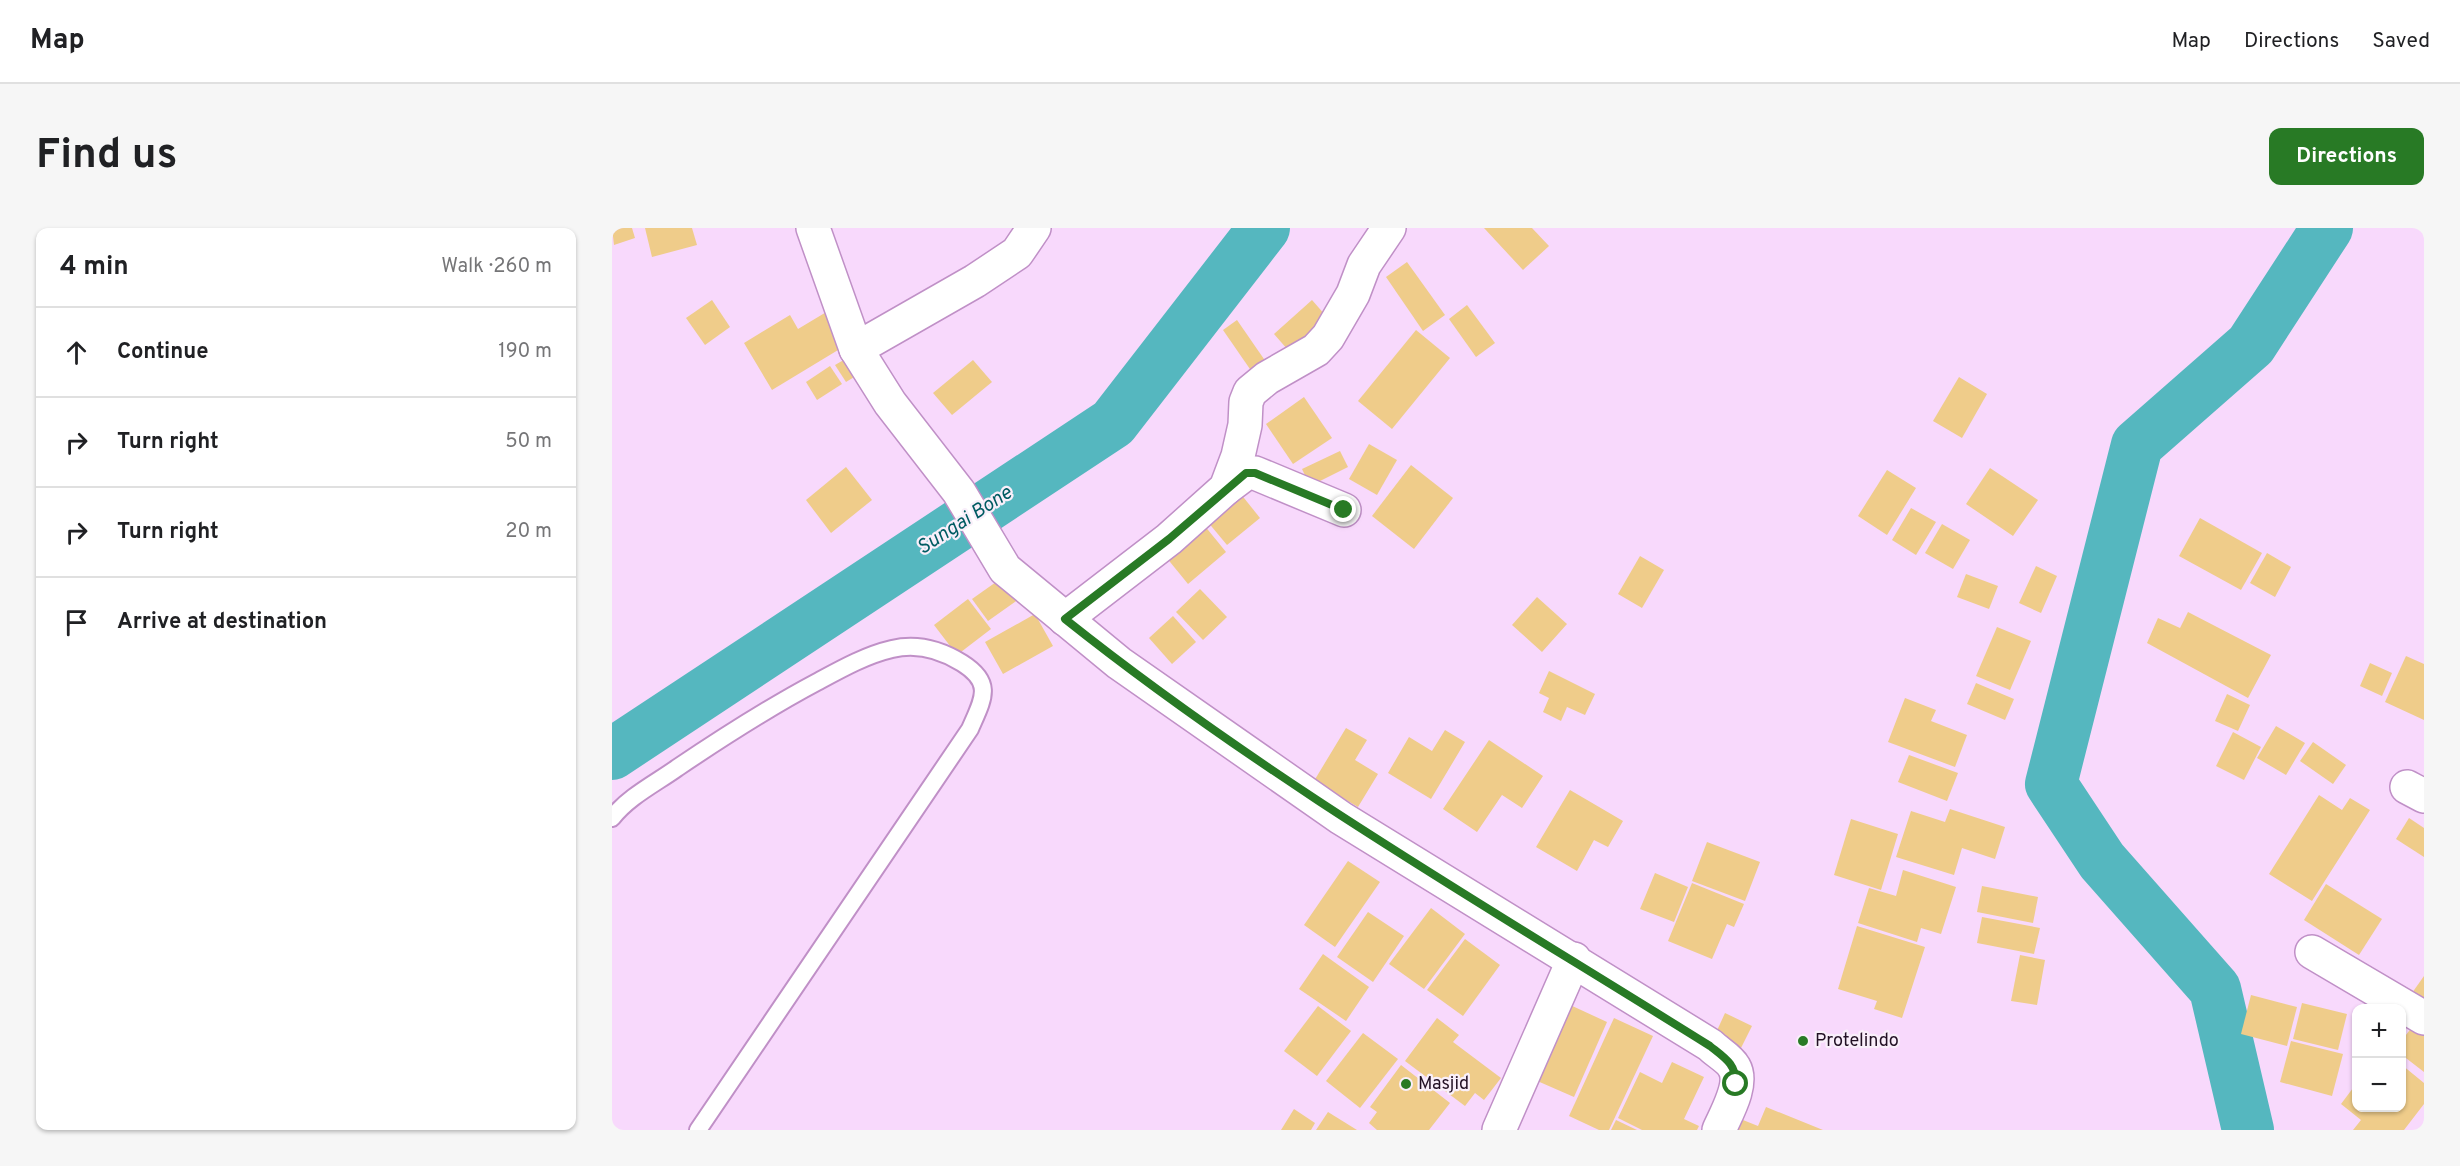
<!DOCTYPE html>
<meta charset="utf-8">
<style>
:root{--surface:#fff;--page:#f6f6f6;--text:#202124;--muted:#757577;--line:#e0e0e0;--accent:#287a25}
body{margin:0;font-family:Overpass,sans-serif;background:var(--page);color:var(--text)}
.controls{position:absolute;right:18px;bottom:18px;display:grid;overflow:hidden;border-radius:12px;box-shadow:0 2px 4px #0004}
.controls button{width:54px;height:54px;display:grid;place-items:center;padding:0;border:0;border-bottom:2px solid var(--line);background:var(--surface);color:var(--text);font:30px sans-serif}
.stop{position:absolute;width:18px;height:18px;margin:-14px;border:4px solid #287a25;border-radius:50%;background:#fff}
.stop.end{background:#287a25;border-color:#fff;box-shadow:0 2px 6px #0008}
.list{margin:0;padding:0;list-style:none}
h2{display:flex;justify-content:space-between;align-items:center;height:78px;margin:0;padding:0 24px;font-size:26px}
h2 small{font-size:20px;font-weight:400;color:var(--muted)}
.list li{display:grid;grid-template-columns:39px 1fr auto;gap:18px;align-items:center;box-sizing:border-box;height:90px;padding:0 24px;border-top:2px solid var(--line)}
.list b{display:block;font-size:22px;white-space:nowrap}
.list em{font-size:20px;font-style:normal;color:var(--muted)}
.icon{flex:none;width:33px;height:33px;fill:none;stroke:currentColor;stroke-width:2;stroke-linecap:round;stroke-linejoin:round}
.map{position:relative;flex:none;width:1812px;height:902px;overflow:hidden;border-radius:12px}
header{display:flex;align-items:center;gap:36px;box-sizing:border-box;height:84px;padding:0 30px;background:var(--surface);border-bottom:2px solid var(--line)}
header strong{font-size:28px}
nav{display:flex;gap:33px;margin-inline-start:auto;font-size:21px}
.intro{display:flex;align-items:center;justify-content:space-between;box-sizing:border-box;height:144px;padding:0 36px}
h1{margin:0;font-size:42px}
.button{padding:15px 27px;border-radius:12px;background:var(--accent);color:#fff;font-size:21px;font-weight:700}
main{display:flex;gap:36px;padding:0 36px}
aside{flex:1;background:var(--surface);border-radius:12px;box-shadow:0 2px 4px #0004}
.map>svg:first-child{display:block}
</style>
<header>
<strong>Map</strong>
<nav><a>Map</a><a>Directions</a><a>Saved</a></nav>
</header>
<div class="intro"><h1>Find us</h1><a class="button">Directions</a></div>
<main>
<aside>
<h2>4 min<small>Walk · 260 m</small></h2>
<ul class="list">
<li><svg class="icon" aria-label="ahead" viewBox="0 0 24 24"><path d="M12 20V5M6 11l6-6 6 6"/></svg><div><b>Continue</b></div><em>190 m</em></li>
<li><svg class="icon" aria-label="right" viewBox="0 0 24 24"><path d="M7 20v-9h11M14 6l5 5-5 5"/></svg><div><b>Turn right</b></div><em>50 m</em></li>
<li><svg class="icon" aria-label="right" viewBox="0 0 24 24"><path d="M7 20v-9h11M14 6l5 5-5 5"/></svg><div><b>Turn right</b></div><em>20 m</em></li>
<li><svg class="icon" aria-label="arrive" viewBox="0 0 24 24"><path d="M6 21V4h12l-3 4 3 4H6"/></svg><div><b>Arrive at destination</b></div></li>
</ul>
</aside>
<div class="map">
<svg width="1812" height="902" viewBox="0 0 1812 902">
<rect width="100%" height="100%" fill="#f8d9fc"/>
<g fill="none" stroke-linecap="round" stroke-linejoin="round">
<g stroke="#55b7bf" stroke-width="52">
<path d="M 0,526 L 501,195 L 652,0"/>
<path d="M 1636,902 L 1603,761 L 1490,633 L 1439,556 L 1525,217 L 1639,117 L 1715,0"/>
</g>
</g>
<g fill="#efcc8a">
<path d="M 0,0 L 20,0 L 23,10 L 2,17 Z"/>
<path d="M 33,0 L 80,0 L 85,17 L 40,29 Z"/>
<path d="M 872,0 L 920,0 L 937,18 L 911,42 Z"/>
<path d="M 795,34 L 833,87 L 811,103 L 774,49 Z"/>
<path d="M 100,72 L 118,99 L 93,117 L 74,90 Z"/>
<path d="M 700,72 L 721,96 L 683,130 L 662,106 Z"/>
<path d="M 855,77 L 883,115 L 864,129 L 837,91 Z"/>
<path d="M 216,83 L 236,116 L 160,162 L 132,115 L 178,87 L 186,101 Z"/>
<path d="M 625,92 L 654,134 L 640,144 L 611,102 Z"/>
<path d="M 804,102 L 838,130 L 780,201 L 746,173 Z"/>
<path d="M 242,126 L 252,143 L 234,154 L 223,137 Z"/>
<path d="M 361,132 L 380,154 L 340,187 L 321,165 Z"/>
<path d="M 218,138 L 230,156 L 205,172 L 194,154 Z"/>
<path d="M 1347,149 L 1375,166 L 1350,210 L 1321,193 Z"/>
<path d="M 692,169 L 720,210 L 681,236 L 654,196 Z"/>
<path d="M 757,216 L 785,232 L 765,267 L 737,251 Z"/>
<path d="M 728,223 L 736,239 L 698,258 L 690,241 Z"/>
<path d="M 799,237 L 841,270 L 802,321 L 760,288 Z"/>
<path d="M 234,239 L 260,272 L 219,305 L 194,272 Z"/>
<path d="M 1378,240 L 1426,272 L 1401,308 L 1354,276 Z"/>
<path d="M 1275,242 L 1304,260 L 1275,307 L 1246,288 Z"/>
<path d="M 628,265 L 648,290 L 615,317 L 595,293 Z"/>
<path d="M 1299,280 L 1324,294 L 1304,327 L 1280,312 Z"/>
<path d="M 1588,290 L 1650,325 L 1629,362 L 1567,328 Z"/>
<path d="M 1330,296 L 1358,312 L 1341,341 L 1313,325 Z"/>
<path d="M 592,297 L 614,324 L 576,356 L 554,329 Z"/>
<path d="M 1655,325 L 1679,339 L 1663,369 L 1638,355 Z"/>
<path d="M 1028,328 L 1052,342 L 1030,380 L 1006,366 Z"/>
<path d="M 1424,338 L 1445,348 L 1429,385 L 1407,375 Z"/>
<path d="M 1354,346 L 1386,358 L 1377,381 L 1345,369 Z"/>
<path d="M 394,347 L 410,369 L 376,393 L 360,371 Z"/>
<path d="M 588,361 L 615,389 L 591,412 L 564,384 Z"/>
<path d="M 925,369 L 955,396 L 930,424 L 900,397 Z"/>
<path d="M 356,371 L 379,401 L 345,427 L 322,397 Z"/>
<path d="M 1576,384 L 1659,427 L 1636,470 L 1535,415 L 1546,390 L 1568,400 Z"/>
<path d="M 423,386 L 441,418 L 391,446 L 373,414 Z"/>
<path d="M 561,388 L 584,414 L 560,436 L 537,410 Z"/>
<path d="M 1385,399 L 1419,413 L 1398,462 L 1364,448 Z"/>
<path d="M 1794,428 L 1812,436 L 1812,492 L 1773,474 Z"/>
<path d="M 1758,435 L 1780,445 L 1770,468 L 1748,458 Z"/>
<path d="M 937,443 L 983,466 L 973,487 L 955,479 L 949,493 L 931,484 L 937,470 L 927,465 Z"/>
<path d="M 1364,455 L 1402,471 L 1393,492 L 1355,476 Z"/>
<path d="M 1615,466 L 1638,477 L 1626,503 L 1603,493 Z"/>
<path d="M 1293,470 L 1324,482 L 1319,493 L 1355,507 L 1343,539 L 1276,514 Z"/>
<path d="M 1664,498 L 1693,515 L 1674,547 L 1645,530 Z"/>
<path d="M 734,500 L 755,512 L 743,532 L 766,546 L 746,579 L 702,553 Z"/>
<path d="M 833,502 L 853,514 L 819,571 L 776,545 L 797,509 L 820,523 Z"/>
<path d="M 1621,504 L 1649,519 L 1632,552 L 1604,538 Z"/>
<path d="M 877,512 L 931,548 L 910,580 L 890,567 L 865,604 L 831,581 Z"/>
<path d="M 1701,514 L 1734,537 L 1721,556 L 1688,533 Z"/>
<path d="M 1297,527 L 1346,545 L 1335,573 L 1286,554 Z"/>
<path d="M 958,562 L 1011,593 L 996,619 L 982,612 L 965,643 L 924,619 Z"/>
<path d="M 1707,567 L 1730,582 L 1738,570 L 1758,582 L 1700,673 L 1657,646 Z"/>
<path d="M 1338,581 L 1393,599 L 1383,631 L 1350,620 L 1342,647 L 1284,629 L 1299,583 L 1333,594 Z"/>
<path d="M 1797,590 L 1812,600 L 1812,629 L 1784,611 Z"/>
<path d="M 1239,591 L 1286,606 L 1269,662 L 1222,647 Z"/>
<path d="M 1095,614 L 1148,634 L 1133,673 L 1080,653 Z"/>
<path d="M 736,633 L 768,654 L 723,719 L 692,697 Z"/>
<path d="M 1291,642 L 1344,659 L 1329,706 L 1309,700 L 1305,714 L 1246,695 L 1257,660 L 1284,668 Z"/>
<path d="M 1043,645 L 1076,659 L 1062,694 L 1028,681 Z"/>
<path d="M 1080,655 L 1132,676 L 1122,699 L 1115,696 L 1100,731 L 1056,713 Z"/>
<path d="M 1714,656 L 1770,691 L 1747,727 L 1692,692 Z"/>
<path d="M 1370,658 L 1426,669 L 1421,695 L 1365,684 Z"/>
<path d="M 819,680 L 853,706 L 812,761 L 777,736 Z"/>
<path d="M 756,684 L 792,708 L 761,754 L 725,729 Z"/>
<path d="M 1370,689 L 1428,700 L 1422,726 L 1365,715 Z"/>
<path d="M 1245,698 L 1313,719 L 1290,790 L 1262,781 L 1265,773 L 1226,761 Z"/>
<path d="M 853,711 L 888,737 L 851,788 L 815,762 Z"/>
<path d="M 711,726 L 757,759 L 734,793 L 687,761 Z"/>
<path d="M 1408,727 L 1433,732 L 1425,777 L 1399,773 Z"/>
<path d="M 1812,748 L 1812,773 L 1800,765 Z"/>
<path d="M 1639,767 L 1685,779 L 1675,818 L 1629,806 Z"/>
<path d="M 1690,775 L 1735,786 L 1726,822 L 1681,811 Z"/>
<path d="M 956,776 L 995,794 L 962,869 L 923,852 Z"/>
<path d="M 706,778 L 739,803 L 705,848 L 672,823 Z"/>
<path d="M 1113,785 L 1140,798 L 1129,820 L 1103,807 Z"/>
<path d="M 825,790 L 847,807 L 841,814 L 889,850 L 872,872 L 863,865 L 853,878 L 793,833 Z"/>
<path d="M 1002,790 L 1041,808 L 997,902 L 987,902 L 957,888 Z"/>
<path d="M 1804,794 L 1812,800 L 1812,844 L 1790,827 L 1790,812 Z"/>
<path d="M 751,805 L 786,831 L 748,880 L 714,853 Z"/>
<path d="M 1679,813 L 1731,826 L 1720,868 L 1668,854 Z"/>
<path d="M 1060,834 L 1092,849 L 1072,891 L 1087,898 L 1085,902 L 1030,902 L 1006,890 L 1028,844 L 1050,855 Z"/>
<path d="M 789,837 L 838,875 L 817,902 L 765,902 L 757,895 L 765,884 L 758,879 Z"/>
<path d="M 1790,837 L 1812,855 L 1812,876 L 1792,902 L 1741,902 L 1749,892 L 1729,876 L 1744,856 L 1744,880 L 1790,880 Z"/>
<path d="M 1154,879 L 1211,902 L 1122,902 L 1126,890 L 1146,898 Z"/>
<path d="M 682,881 L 703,895 L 699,902 L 669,902 Z"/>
<path d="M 716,884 L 745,902 L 704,902 Z"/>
<path d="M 1004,892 L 1025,902 L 999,902 Z"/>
</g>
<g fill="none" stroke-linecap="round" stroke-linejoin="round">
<defs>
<path id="lane" d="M 0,590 C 16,569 44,555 65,540 C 111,509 156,480 205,454 C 229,441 254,427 280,421 C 305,415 329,422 350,435 C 382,455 371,471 358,501 L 86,902"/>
<g id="street">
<path d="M 201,0 L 244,121 L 278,175 L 347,264 L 393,341 L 507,435 L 729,590 L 1098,817 C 1105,824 1118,831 1122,839 C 1132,856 1114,886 1107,902"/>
<path d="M 244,121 L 363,53 L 405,25 L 422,0"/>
<path d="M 614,260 L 634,245 L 643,245 L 732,282"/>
<path d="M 453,391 L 557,311 L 614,260 L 626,228 L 633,197 L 634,174 L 638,164 L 655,150 L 704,122 L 716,109 L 741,66 L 752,37 L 777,0"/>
<path d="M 1795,559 L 1812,568"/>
<path d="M 1700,724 L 1812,790"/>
<path d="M 887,902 L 962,731"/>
</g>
</defs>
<use href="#lane" stroke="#c090c7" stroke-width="20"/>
<use href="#street" stroke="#c090c7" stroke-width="36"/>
<use href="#lane" stroke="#fff" stroke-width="16"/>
<use href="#street" stroke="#fff" stroke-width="33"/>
</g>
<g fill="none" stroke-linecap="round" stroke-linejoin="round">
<path stroke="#287a25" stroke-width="8" d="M 732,282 L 643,245 L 634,245 L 557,311 L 453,391 C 655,552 879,681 1098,818 C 1113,830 1124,836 1124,856"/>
</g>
<g fill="#287a25" stroke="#f9effa" stroke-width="2">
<circle cx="1191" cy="813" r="6"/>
<circle cx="794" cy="856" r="6"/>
</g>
<g text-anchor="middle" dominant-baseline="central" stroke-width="4.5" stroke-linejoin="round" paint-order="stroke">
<g font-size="18" fill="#231125" stroke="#f9effa" text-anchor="start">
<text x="1203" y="813">Protelindo</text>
<text x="806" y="856">Masjid</text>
</g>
<g font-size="20" font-style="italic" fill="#005b62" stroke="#f9effa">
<text transform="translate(353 293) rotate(-33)">Sungai Bone</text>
</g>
</g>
</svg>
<div class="controls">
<button>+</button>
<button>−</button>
</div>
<div class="stop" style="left:1124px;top:856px"></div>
<div class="stop end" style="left:732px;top:282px"></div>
</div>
</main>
